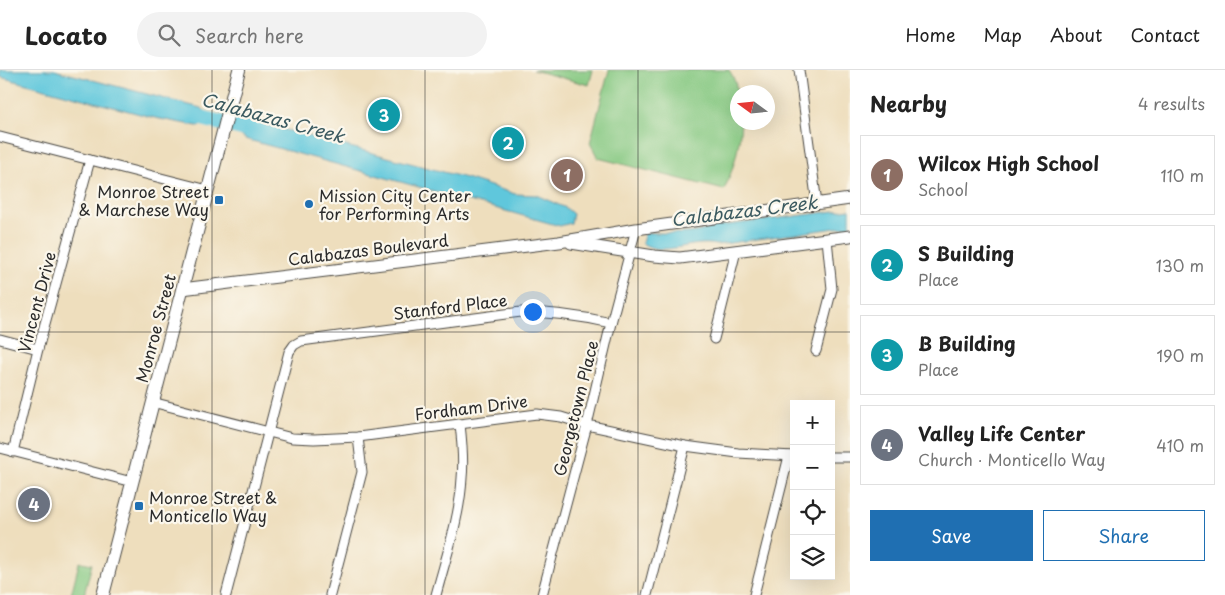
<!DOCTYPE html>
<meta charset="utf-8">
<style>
:root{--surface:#fff;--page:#f2f2f2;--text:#222;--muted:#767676;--line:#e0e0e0;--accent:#1f6fb2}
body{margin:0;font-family:"Playpen Sans",sans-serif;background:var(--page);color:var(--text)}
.controls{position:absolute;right:15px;bottom:15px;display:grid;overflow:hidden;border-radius:0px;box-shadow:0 5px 20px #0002}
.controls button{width:45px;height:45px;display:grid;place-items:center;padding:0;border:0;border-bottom:1px solid var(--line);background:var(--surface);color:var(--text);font:25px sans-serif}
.compass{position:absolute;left:730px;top:15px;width:45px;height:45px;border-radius:50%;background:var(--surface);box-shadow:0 5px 20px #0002;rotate:285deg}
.you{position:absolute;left:532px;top:241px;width:18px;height:18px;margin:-12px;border:4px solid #fff;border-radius:50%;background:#1a73e8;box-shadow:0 0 0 8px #1a73e833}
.badge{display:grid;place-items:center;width:32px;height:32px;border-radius:50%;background:var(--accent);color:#fff;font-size:16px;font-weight:700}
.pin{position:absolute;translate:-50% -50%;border:2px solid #fff;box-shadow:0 1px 5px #0006}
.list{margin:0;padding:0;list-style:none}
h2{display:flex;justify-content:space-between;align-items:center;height:65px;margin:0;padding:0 20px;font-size:21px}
h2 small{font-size:16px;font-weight:400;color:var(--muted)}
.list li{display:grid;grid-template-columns:32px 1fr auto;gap:15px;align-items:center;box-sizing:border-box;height:80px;margin:0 10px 10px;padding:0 10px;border:1px solid var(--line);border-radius:0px}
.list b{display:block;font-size:19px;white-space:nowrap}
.list p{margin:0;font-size:16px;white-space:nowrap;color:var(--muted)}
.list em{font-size:16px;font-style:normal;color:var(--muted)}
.actions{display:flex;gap:10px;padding:15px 20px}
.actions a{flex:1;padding:11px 0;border:1px solid var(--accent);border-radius:0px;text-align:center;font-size:18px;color:var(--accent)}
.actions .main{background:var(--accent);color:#fff}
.icon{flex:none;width:28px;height:28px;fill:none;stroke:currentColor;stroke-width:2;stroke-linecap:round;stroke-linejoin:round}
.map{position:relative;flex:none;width:850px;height:525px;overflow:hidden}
header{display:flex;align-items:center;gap:30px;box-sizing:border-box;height:70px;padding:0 25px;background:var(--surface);border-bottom:1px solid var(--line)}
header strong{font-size:24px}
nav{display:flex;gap:28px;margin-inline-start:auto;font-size:18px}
.search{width:350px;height:45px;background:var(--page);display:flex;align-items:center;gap:12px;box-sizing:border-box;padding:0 18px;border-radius:28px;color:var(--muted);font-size:19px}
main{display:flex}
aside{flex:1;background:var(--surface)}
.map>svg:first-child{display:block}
</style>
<header>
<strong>Locato</strong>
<div class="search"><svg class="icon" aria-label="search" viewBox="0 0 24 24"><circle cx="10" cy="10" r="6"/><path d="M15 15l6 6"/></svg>Search here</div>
<nav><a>Home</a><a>Map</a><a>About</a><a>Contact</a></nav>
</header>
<main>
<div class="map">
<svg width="850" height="525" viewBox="0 0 850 525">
<rect width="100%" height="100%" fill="#fbf7ec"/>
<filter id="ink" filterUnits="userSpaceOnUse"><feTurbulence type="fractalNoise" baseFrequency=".02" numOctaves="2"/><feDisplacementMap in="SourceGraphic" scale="10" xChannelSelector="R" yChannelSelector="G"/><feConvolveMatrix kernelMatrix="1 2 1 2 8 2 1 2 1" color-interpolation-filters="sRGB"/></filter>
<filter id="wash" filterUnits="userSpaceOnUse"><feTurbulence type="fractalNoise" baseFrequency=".0096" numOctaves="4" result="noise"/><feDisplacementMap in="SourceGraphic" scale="20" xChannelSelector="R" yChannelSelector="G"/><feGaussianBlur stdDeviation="1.12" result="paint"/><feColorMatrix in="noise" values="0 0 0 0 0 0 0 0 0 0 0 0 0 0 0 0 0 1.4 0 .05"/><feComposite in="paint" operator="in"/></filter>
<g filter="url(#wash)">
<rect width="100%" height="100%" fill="#eedebd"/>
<g fill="#85c881" stroke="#587a56">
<path d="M 533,0 L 593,0 L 589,15 Z"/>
<path d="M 609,0 L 729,0 C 740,15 738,35 738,52 L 741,53 C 739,79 735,95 724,120 L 598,88 L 590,73 Z"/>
<path d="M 82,492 L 92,494 L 84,525 L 71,525 L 79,493 Z"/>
</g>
<g fill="#5fc7dc" stroke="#457984">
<path d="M 0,0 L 54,0 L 201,38 L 208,43 L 205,55 L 197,56 L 155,48 L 0,7 Z"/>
<path d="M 249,50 L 466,108 L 515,124 L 536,125 L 566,138 L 573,144 L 571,153 L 560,156 L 245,69 L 239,64 L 242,52 Z"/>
<path d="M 850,139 L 850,156 L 716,175 C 692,169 664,188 642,173 L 645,163 C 667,162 691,167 712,157 Z"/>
</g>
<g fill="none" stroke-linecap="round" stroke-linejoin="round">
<path stroke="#5fc7dc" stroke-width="16" d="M 186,44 L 261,63"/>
</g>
</g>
<g filter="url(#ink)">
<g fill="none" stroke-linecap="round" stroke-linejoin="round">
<defs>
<g id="minor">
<path d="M 799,0 L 817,134"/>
<path d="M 0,67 L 208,120"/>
<path d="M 0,269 L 38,279"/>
<path d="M 714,269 L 736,181"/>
<path d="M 816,281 L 832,219 L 827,169"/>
<path d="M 152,332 L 292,368 L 314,369 L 358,367 L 537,344 L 561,347 L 587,355 L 685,376 L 738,383 L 794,386"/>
<path d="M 0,378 L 132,412"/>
<path d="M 13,382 L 38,279 L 90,90"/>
<path d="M 831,387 L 850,387"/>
<path d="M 226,525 L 289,282 L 294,275 L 301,271 L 521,242 C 552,242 580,246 611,253"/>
<path d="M 330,525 L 362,402 L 358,367"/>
<path d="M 436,525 C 446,487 460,447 462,408 C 464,390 462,372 460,354"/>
<path d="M 542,525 L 587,355 L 611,253 L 636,159"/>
<path d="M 647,525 L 685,376"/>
<path d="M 754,525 L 789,386"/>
</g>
<g id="tertiary">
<path d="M 571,173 L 654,186 L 680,188 L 850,166"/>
<path d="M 182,219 L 559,172 L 636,159 L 850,129"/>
</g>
<path id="secondary" d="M 103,525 L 239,0"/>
</defs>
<use href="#minor" stroke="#484641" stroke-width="11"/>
<use href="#tertiary" stroke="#484641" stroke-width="13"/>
<use href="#secondary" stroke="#484641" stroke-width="14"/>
<use href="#minor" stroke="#fff" stroke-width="9"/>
<use href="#tertiary" stroke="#fff" stroke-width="11"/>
<use href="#secondary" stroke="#fff" stroke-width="12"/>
</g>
</g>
<path fill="none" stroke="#2b2b2b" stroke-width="1" stroke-opacity="0.55" d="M 212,0 L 212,525M 425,0 L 425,525M 638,0 L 638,525M 0,262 L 850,262"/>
<g fill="#1f6fb2" stroke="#fbf7ec" stroke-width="2">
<rect x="214" y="125" width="10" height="10" rx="2.5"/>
<circle cx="309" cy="134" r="5"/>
<rect x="134" y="431" width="10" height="10" rx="2.5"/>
</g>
<g text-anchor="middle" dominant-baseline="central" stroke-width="4.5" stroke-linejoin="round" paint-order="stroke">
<g font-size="16" fill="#2b2b2b" stroke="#fbf7ec" text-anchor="start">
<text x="209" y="121" text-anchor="end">Monroe Street<tspan x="209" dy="18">&amp; Marchese Way</tspan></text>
<text x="319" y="125">Mission City Center<tspan x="319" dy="18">for Performing Arts</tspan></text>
<text x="149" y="427">Monroe Street &amp;<tspan x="149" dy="18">Monticello Way</tspan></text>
</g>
<g font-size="16" fill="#2b2b2b" stroke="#fbf7ec">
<text transform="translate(368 179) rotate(-7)">Calabazas Boulevard</text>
<text transform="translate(36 232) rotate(-75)">Vincent Drive</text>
<text transform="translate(450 236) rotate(-7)">Stanford Place</text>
<text transform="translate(155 258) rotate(-75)">Monroe Street</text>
<text transform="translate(471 337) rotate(-7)">Fordham Drive</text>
<text transform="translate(575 338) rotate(-76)">Georgetown Place</text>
</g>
<g font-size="18" font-style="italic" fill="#3b5a60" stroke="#fbf7ec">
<text transform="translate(273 47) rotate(15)">Calabazas Creek</text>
<text transform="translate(744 140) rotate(-7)">Calabazas Creek</text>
</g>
</g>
</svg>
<div class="controls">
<button>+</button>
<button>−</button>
<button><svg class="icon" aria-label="locate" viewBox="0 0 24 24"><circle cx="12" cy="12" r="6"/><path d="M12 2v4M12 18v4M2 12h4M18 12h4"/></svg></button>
<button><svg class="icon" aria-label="layers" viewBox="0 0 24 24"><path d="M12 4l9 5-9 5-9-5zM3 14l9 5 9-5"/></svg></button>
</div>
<svg class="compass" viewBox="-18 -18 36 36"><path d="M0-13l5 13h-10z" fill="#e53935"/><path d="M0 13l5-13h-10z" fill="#767676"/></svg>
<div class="you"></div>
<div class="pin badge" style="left:567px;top:105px;background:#8d6e63">1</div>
<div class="pin badge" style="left:508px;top:73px;background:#0f9aa8">2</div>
<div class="pin badge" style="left:384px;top:45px;background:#0f9aa8">3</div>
<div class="pin badge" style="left:34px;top:434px;background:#6b7280">4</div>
</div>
<aside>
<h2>Nearby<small>4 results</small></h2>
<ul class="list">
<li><span class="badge" style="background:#8d6e63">1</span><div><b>Wilcox High School</b><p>School</p></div><em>110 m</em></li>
<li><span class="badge" style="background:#0f9aa8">2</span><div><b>S Building</b><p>Place</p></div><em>130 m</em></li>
<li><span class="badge" style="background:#0f9aa8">3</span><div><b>B Building</b><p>Place</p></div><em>190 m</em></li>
<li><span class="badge" style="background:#6b7280">4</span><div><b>Valley Life Center</b><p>Church · Monticello Way</p></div><em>410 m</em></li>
</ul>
<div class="actions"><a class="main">Save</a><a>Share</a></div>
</aside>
</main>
